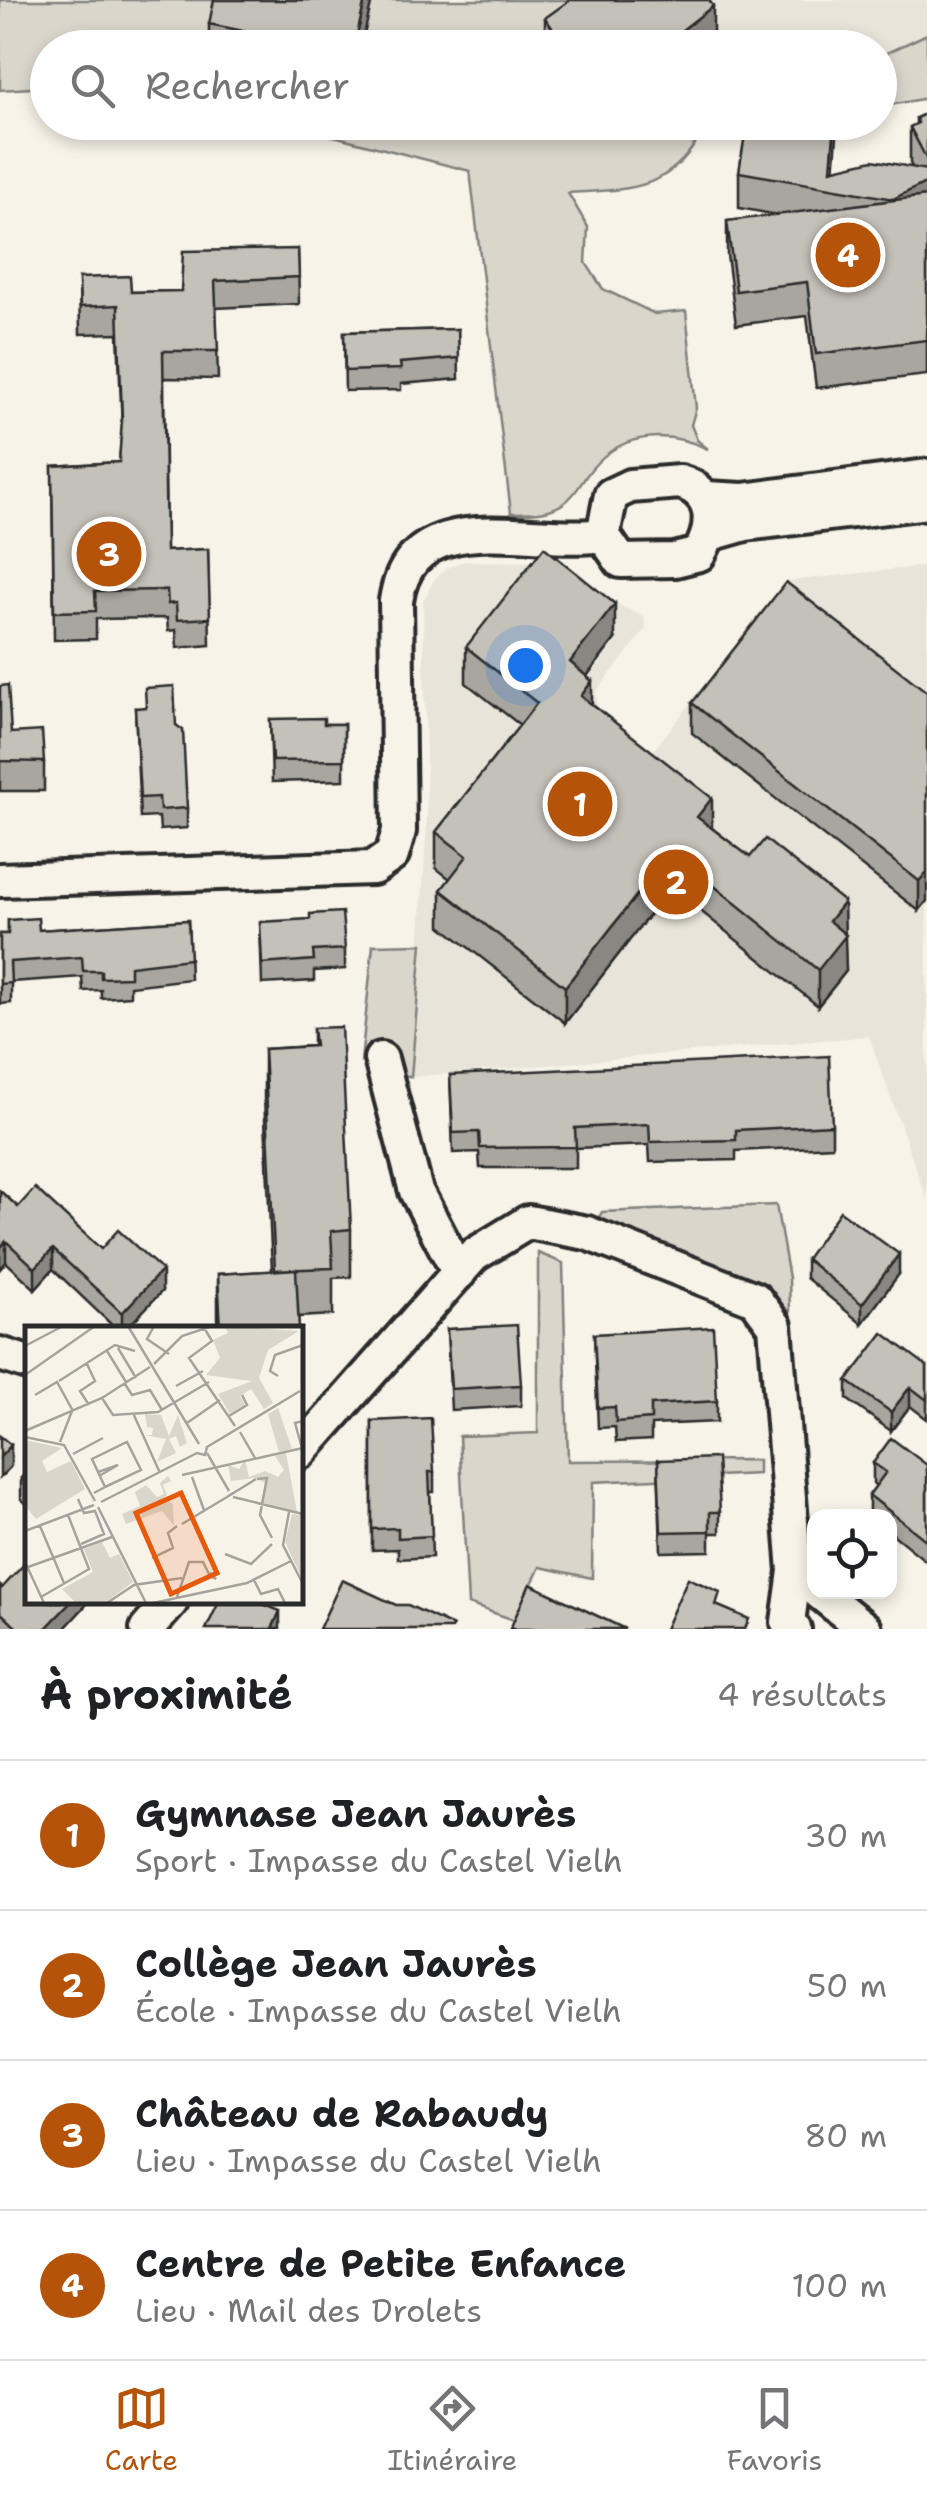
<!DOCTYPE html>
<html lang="fr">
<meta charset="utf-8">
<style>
:root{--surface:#fff;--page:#f6f6f6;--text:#202124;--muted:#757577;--line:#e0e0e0;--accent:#b45309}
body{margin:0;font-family:"Shantell Sans",sans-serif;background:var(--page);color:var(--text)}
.controls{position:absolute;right:30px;bottom:30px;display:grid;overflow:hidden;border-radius:20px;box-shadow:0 5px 15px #0003}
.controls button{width:90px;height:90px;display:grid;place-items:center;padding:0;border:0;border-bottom:2px solid var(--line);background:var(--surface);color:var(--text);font:50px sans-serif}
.you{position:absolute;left:525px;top:665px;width:35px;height:35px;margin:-25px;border:8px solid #fff;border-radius:50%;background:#1a73e8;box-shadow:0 0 0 15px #1a73e833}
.badge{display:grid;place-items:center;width:65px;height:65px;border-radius:50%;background:var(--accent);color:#fff;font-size:32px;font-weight:700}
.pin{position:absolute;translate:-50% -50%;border:5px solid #fff;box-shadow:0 2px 10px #0006}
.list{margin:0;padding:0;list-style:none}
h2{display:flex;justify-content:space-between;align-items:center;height:130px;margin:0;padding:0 40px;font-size:42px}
h2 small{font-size:32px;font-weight:400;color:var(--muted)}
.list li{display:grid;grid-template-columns:65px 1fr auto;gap:30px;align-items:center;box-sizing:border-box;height:150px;padding:0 40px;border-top:2px solid var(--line)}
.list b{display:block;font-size:38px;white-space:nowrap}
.list p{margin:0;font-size:32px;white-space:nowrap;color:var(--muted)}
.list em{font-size:32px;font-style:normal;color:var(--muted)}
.icon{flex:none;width:55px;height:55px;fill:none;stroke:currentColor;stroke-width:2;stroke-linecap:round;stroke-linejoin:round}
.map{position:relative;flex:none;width:927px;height:1629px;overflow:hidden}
.search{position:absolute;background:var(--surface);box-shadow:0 5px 15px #0003;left:30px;right:30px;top:30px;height:110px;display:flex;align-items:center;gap:25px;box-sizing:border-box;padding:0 35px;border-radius:55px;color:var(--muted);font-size:38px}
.sheet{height:730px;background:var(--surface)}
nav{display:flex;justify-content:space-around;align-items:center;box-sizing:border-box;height:140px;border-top:2px solid var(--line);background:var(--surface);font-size:28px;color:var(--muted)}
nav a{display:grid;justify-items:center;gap:5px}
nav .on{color:var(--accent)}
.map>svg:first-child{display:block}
</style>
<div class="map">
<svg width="927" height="1629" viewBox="0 0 927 1629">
<rect width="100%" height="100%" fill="#f7f3e8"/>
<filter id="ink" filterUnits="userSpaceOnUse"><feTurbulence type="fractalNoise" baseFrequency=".01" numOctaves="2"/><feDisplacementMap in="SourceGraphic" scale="20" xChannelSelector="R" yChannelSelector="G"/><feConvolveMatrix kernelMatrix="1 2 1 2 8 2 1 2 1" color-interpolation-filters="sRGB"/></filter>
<g filter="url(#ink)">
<g fill="#e8e4da">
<path d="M 494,0 L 927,0 L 927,98 L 880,107 L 880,48 L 478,48 Z"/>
<path d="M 465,561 L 555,562 L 578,571 L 599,595 L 644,617 L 646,629 L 596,692 L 598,711 L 648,757 L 788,581 L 927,566 L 927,1200 L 869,1036 L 411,1077 L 427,821 L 423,601 L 434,580 L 447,568 Z"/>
</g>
<g fill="#dad6cc" stroke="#82807c" stroke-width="2.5">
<path d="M 0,0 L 584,0 L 545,47 L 48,48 L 47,87 L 0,90 Z"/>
<path d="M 927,34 L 927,98 L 880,107 L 880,56 Z"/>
<path d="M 600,122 L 608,132 C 632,115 679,117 700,136 C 667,193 627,189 568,193 L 588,227 L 586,263 L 603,289 L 655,314 L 686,311 L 696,408 L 691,425 L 697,440 L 708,449 C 669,431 625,431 594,466 C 583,478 578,493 564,503 C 548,514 530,513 511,513 L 470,171 L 283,123 Z"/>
<path d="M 422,944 L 411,1077 L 361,1062 L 373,945 Z"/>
<path d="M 776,1205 L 789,1278 L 790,1312 L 743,1275 L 598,1219 L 602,1212 Z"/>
<path d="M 538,1253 L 563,1263 L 568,1461 L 758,1460 L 758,1474 L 593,1482 L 592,1578 L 540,1567 L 514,1620 L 468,1604 L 459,1436 L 538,1433 Z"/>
</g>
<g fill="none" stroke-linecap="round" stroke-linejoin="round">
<defs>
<g id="minor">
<path d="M 680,482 C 716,492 715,526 699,554 L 675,560 L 621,561 L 603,535 L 611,495 L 630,486 Z"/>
<path d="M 706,498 L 743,500 L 927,476"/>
<path d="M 710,534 L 745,524 L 927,502"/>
<path d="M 0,880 L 373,868 L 392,855 L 399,831 L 396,601 C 411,499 533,546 603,535"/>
<path d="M 381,1059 L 416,1191 L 459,1273"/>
<path d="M 0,1354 L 28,1363"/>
<path d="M 300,1452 L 474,1255 L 528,1222 L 587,1233 L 755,1299 L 775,1326 L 795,1571 L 788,1622 L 794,1629"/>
<path d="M 819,1592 L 865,1629"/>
<path d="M 147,1629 L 171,1602"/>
</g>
</defs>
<use href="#minor" stroke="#2b2b2b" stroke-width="40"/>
<use href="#minor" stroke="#f7f3e8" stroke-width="32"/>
</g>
<g fill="#a9a69f" stroke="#2b2b2b" stroke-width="2.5">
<path d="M 545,18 L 713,36 L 698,48 L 545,48 Z"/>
<path d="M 209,24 L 361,48 L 209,48 Z"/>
<path d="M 927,113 L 927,375 L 816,388 L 807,316 L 736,325 L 727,255 L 727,221 L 778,215 L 739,208 L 739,172 L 837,122 L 834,169 L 912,167 L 910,163 L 910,127 L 916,124 L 916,118 Z"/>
<path d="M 601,122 L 621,122 L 608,132 Z"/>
<path d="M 298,249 L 299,304 L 216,308 L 218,379 L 164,378 L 166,551 L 208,549 L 210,645 L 177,648 L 176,630 L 168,631 L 167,618 L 96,619 L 96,639 L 54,640 L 52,466 L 119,462 L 122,429 L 118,333 L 80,334 L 79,278 L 131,292 L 181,291 Z"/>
<path d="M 458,329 L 459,379 L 401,384 L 401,390 L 345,391 L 344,332 Z"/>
<path d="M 615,639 L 587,676 L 592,705 L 712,828 L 844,933 L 846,971 L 818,1006 L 671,887 L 565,1023 L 441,926 L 441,890 L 450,879 L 436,868 L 436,832 L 520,725 L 466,683 L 466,647 Z"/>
<path d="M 0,686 L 11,733 L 44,762 L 44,791 L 0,791 Z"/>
<path d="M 927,692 L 919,911 L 692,733 L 692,703 Z"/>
<path d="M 135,708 L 176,725 L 187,808 L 187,828 L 160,830 L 159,817 L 140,818 Z"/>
<path d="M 270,719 L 324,724 L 344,724 L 344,780 L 272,782 Z"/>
<path d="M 8,920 L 39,930 L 188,920 L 190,979 L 130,986 L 130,996 L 101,998 L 101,990 L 83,991 L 82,977 L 11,982 L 11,1003 L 0,1004 L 0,934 L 8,934 Z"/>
<path d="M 260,922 L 345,949 L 345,969 L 314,971 L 314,981 L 262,984 Z"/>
<path d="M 313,1028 L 351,1229 L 351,1277 L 333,1278 L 333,1315 L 298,1317 L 299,1329 L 218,1329 L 218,1274 L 272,1271 L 264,1097 L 264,1049 L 313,1046 Z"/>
<path d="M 450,1075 L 832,1125 L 832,1146 L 736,1151 L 736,1160 L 650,1162 L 649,1145 L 576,1148 L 576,1168 L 480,1168 L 479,1152 L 453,1153 Z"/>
<path d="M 0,1191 L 18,1207 L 101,1249 L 162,1291 L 126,1329 L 116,1329 L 53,1269 L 35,1289 L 6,1262 Z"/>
<path d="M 806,1259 L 899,1274 L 862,1324 L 806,1278 Z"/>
<path d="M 447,1329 L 521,1385 L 521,1406 L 451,1410 Z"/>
<path d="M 594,1334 L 717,1401 L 717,1422 L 651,1425 L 651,1440 L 616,1442 L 615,1427 L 598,1428 Z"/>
<path d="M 927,1366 L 927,1419 L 910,1406 L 891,1431 L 847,1399 L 847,1381 Z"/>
<path d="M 372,1421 L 434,1472 L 434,1492 L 430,1492 L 432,1557 L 398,1559 L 398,1549 L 372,1550 Z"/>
<path d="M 658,1460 L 720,1512 L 720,1533 L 710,1533 L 710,1551 L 661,1552 Z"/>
<path d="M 873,1463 L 927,1465 L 927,1562 L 890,1532 L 890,1516 L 869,1516 L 869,1495 L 876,1486 L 873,1483 Z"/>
<path d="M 28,1471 L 28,1505 L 21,1499 L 21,1478 Z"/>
<path d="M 0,1586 L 2,1588 L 86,1602 L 86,1605 L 64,1629 L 0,1629 Z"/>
</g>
<g fill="#898782" stroke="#2b2b2b" stroke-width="2.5">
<path d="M 365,0 L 372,0 L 361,48 L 354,48 Z"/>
<path d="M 713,6 L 713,36 L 698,48 L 659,48 Z"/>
<path d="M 608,122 L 621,122 L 608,132 Z"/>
<path d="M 835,122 L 837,122 L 837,136 L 833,188 L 831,170 Z"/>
<path d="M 927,182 L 927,218 L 893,235 L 893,199 Z"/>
<path d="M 615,604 L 615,639 L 570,698 L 570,662 Z"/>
<path d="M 592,681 L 592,716 L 581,696 Z"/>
<path d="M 712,798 L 712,834 L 697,817 Z"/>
<path d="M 671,851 L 671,887 L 565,1023 L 565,987 Z"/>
<path d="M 927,872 L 927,901 L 919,911 L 919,881 Z"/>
<path d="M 844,902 L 846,971 L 818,1006 L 818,970 L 829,921 Z"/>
<path d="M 6,1241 L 6,1262 L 0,1269 L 0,1248 Z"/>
<path d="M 53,1249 L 53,1269 L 35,1289 L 35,1268 Z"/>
<path d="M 899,1254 L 899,1274 L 862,1324 L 862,1304 Z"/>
<path d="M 162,1270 L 162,1291 L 126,1329 L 122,1329 L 122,1313 Z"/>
<path d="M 910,1387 L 910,1406 L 891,1431 L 891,1412 Z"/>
<path d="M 11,1445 L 11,1466 L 0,1478 L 0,1457 Z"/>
<path d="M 71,1602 L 86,1602 L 86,1605 L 64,1629 L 45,1629 Z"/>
<path d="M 280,1611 L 280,1629 L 272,1629 Z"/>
</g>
<g fill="#c4c1b9" stroke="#2b2b2b" stroke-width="2.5">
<path d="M 214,0 L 365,0 L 354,48 L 326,48 L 209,24 Z"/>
<path d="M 570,0 L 709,0 L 713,6 L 659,48 L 567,48 L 545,18 Z"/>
<path d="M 927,113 L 927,160 L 910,127 L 918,123 L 916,118 Z"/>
<path d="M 747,122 L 835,122 L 831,170 L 873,160 L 927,170 L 927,182 L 893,199 L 739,172 Z"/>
<path d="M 927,196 L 927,340 L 816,354 L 807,282 L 736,291 L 727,221 Z"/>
<path d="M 298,249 L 299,277 L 215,281 L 218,351 L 163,351 L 166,551 L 208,549 L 210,618 L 177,620 L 176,603 L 168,604 L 167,590 L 95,591 L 96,611 L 54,612 L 52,466 L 119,462 L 122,420 L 118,305 L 80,307 L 79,278 L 130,276 L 131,292 L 181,291 L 183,251 Z"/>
<path d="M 458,329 L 459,358 L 400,363 L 401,369 L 345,371 L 344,332 Z"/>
<path d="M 544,547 L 615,604 L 570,662 L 592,681 L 581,696 L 712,798 L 697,817 L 750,857 L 765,839 L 844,902 L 829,921 L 846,935 L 818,970 L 671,851 L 565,987 L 441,890 L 467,856 L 436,832 L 537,703 L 466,647 Z"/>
<path d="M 786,582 L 927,692 L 927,872 L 919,881 L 692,703 Z"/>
<path d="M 8,685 L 11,733 L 42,731 L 44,762 L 0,761 L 0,686 Z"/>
<path d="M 174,686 L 176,725 L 183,730 L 187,808 L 160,810 L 159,797 L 140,798 L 135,708 L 146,707 L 145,688 Z"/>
<path d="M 324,718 L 324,724 L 344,724 L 344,760 L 272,761 L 270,719 Z"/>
<path d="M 342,912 L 345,949 L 313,951 L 314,960 L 262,964 L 260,922 L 310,919 L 310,914 Z"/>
<path d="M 38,918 L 39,930 L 188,920 L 190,959 L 130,966 L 130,977 L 101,978 L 101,971 L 83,971 L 82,957 L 10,962 L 11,983 L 0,984 L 0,934 L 8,934 L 8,920 Z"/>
<path d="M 341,1027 L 351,1229 L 331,1231 L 333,1268 L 275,1270 L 264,1049 L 315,1046 L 313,1028 Z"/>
<path d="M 829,1056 L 832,1125 L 736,1130 L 736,1140 L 650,1142 L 649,1124 L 575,1128 L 576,1147 L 480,1148 L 479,1132 L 453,1133 L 450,1075 Z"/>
<path d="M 35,1188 L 101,1249 L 118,1230 L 162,1270 L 122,1313 L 53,1249 L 35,1268 L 6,1241 L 0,1248 L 0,1191 L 18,1207 Z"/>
<path d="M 840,1211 L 899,1254 L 862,1304 L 806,1259 Z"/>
<path d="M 296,1269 L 299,1329 L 221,1329 L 218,1274 Z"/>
<path d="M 517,1325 L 521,1385 L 451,1389 L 447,1329 Z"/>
<path d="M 713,1327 L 717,1401 L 651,1405 L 651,1419 L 616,1422 L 615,1407 L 598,1408 L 594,1334 Z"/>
<path d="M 883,1333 L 927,1366 L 927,1400 L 910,1387 L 891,1412 L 847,1381 Z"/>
<path d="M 431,1418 L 434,1472 L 429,1472 L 432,1536 L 398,1538 L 398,1528 L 372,1529 L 372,1421 Z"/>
<path d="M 0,1436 L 11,1445 L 0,1457 Z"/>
<path d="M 891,1438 L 927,1465 L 927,1541 L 869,1495 L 886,1472 L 873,1463 Z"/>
<path d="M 717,1458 L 720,1512 L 710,1512 L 710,1531 L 661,1532 L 658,1460 Z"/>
<path d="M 28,1471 L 28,1485 L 21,1478 Z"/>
<path d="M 28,1560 L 28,1602 L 71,1602 L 45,1629 L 18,1629 L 0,1612 L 0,1586 L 2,1588 Z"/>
<path d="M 688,1578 L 720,1592 L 716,1605 L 749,1619 L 745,1629 L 665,1629 Z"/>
<path d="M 342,1580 L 396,1605 L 408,1605 L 453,1626 L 451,1629 L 319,1629 Z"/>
<path d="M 530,1584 L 625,1629 L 510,1629 Z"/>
<path d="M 219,1602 L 258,1602 L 280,1611 L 272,1629 L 206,1629 Z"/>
</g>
</g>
<g transform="translate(25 1326)">
<rect width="278" height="278" fill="#f7f3e8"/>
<path d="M 200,0 L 274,5 L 243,24 L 234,52 L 248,77 L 239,83 L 226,63 L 215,70 L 220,79 L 205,88 L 193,68 L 227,55 L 181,49 L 195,32 L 188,14 L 203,7 ZM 253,82 L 267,123 L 254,126 L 243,88 ZM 120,88 L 136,89 L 144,110 L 153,89 L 162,117 L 155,121 L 151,110 L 144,113 L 151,127 L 132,136 L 141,113 L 119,109 L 127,109 L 128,102 L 122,101 ZM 0,114 L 37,122 L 17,135 L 22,146 L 46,135 L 60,163 L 11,193 L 0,180 ZM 261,127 L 272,186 L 236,176 L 240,157 L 230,152 L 206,155 L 203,139 L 214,143 L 220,134 L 224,151 L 240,145 L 253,151 L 259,144 L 250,130 ZM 143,150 L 146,155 L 138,159 L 142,169 L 138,172 L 148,178 L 149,200 L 137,185 L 101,198 L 97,188 L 115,180 L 110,166 L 121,159 L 132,171 L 139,168 L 135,157 ZM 267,188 L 277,189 L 277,253 L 260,216 ZM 77,216 L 85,232 L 94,228 L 108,256 L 80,277 L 51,277 L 37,263 L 68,246 L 59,223 Z" fill="#dad6cc"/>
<path fill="none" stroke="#a5a39c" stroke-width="2.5" d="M 103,0 L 174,118M 129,0 L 122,13 L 144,28M 178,0 L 187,15 L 164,32 L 210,100M 0,20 L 38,0M 93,22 L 111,52M 82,25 L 101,56M 62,38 L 70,55 L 55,65 L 64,79M 129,38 L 157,10 L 187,0M 0,49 L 70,0M 253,50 L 245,45 L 250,29 L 278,19M 34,55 L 90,19 L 110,25M 100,58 L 107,69 L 125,64 L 137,84M 151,60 L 178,45M 10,69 L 32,56 L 48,85M 77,72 L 88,89 L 133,86 L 184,56M 108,87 L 135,147M 204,90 L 222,79 L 217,69M 162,97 L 195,74M 0,105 L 77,72 L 125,41M 215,106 L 230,132M 0,111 L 39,119 L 70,175M 35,116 L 47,85M 277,122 L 270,97 L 278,95M 182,127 L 204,165M 48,128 L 78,112M 73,146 L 93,139 L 74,150M 157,149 L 278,122M 167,151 L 179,184M 232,153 L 242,152 L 235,189 L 247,212M 69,167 L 80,161 L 67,133 L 102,116 L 116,144 L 80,161M 208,167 L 202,171 L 231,153M 208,171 L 278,188M 53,173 L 59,187 L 70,185 L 79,208 L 56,218M 76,176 L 172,127 L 180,129 L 182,121 L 275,65M 73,181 L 121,277M 264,186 L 258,219 L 278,258M 157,198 L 202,171M 15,200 L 39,257M 0,205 L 69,179M 200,228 L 226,238 L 247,218M 127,232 L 148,222 L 143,207 L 152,200M 0,236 L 19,277M 3,241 L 87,211M 229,254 L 236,268 L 253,263 L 260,277M 16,271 L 64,243 L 43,189M 152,271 L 164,236 L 178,236 L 185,250 L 191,253 L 185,247M 82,277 L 109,259 L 157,252M 128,277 L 222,257 L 266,235"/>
<path fill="#e8590c" fill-opacity="0.15" stroke="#e8590c" stroke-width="5" d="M 156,167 L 192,247 L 146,268 L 111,187 Z"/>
<rect width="278" height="278" fill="none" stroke="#2b2b2b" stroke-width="5"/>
</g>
</svg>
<div class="controls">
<button><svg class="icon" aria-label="locate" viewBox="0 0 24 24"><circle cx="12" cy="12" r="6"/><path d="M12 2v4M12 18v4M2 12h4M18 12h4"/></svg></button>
</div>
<div class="you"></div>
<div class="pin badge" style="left:580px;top:804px">1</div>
<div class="pin badge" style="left:676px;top:882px">2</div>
<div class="pin badge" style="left:109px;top:554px">3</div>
<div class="pin badge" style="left:848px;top:255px">4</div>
<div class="search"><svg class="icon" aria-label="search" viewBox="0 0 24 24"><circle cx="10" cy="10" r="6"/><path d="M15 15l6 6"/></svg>Rechercher</div>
</div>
<section class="sheet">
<h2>À proximité<small>4 résultats</small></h2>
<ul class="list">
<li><span class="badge">1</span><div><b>Gymnase Jean Jaurès</b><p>Sport · Impasse du Castel Vielh</p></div><em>30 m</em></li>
<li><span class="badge">2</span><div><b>Collège Jean Jaurès</b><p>École · Impasse du Castel Vielh</p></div><em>50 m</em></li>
<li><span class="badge">3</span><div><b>Château de Rabaudy</b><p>Lieu · Impasse du Castel Vielh</p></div><em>80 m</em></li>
<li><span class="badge">4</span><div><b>Centre de Petite Enfance</b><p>Lieu · Mail des Drolets</p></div><em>100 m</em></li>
</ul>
</section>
<nav>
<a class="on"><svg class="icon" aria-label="map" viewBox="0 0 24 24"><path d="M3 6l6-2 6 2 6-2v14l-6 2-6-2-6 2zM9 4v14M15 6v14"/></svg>Carte</a>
<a><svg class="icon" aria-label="directions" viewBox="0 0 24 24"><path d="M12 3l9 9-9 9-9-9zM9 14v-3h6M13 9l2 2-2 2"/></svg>Itinéraire</a>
<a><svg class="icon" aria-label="saved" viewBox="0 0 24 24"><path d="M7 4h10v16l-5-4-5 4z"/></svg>Favoris</a>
</nav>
